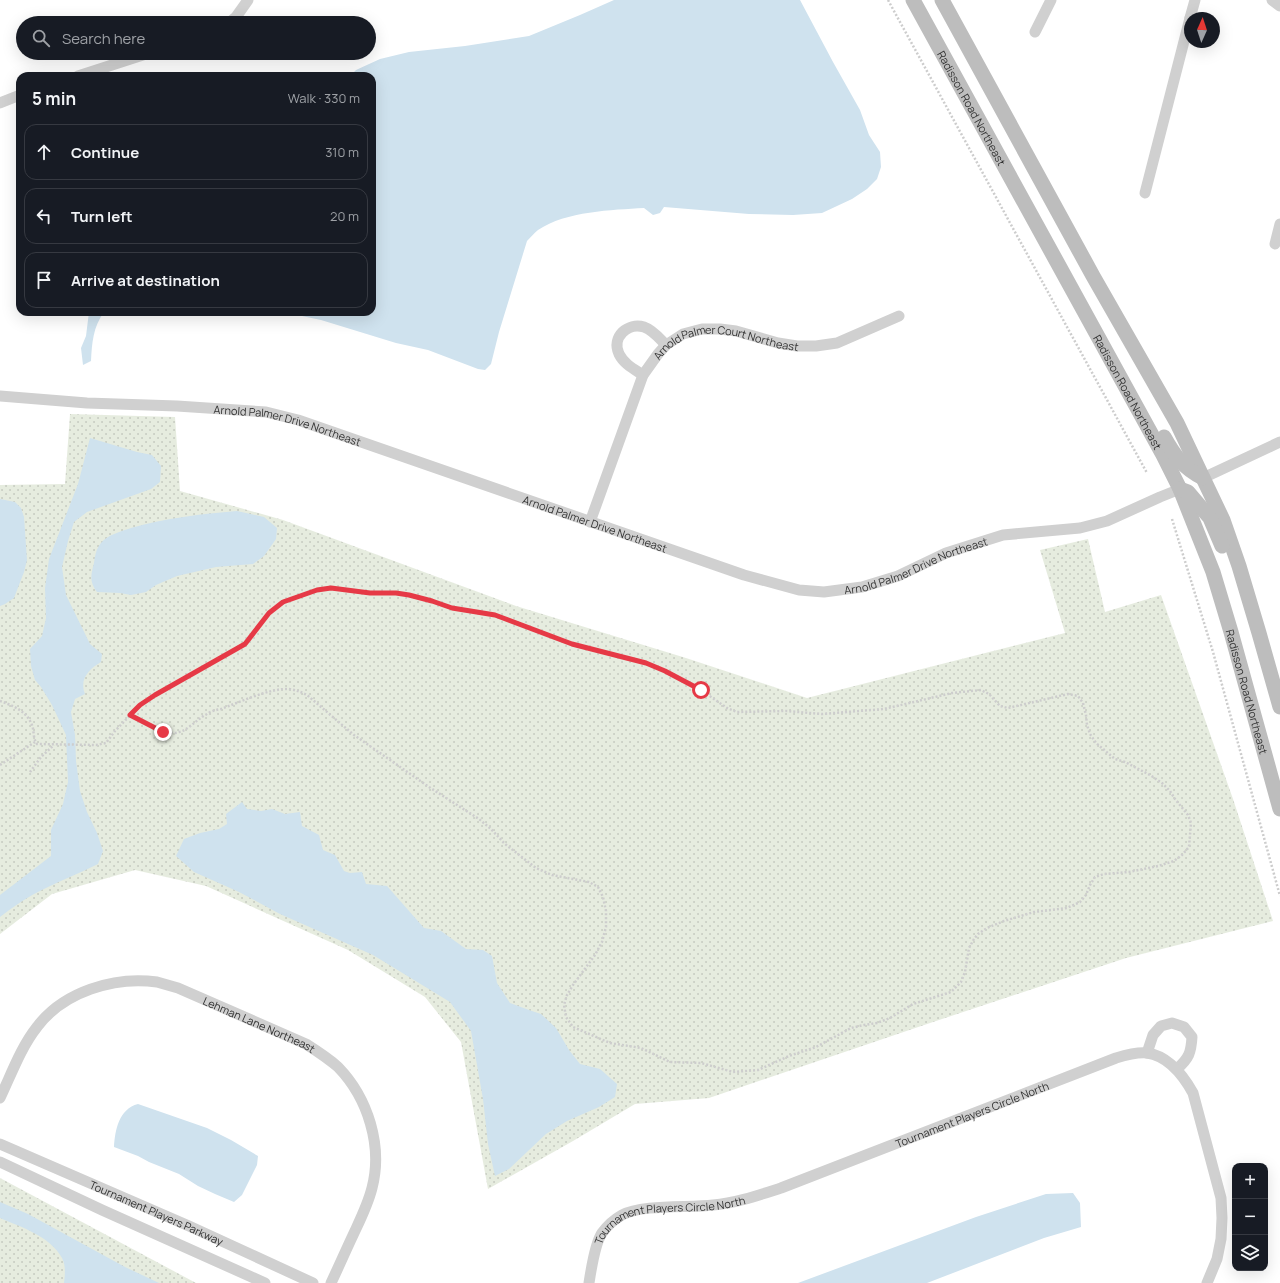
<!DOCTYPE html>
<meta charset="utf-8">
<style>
:root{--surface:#171b24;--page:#242831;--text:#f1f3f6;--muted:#9ea1a6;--line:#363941}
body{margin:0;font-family:Manrope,sans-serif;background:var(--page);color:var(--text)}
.controls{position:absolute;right:12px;bottom:12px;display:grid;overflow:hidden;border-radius:8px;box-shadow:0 4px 16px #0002}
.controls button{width:36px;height:36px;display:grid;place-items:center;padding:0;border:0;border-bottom:1px solid var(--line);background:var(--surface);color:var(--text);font:20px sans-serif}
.compass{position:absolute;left:1184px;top:12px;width:36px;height:36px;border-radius:50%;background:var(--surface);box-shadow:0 4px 16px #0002;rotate:3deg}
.stop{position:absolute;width:12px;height:12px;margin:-9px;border:3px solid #e63946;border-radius:50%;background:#fff}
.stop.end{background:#e63946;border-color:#fff;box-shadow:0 1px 4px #0008}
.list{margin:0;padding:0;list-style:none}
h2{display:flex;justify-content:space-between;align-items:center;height:52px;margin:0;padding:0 16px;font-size:17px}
h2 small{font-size:13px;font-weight:400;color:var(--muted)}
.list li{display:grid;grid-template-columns:26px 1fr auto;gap:12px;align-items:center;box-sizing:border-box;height:56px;margin:0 8px 8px;padding:0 8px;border:1px solid var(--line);border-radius:12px}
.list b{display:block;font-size:15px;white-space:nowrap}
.list em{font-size:13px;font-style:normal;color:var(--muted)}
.icon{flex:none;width:22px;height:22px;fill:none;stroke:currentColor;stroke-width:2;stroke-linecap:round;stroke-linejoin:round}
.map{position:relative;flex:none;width:1280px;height:1283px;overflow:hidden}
.search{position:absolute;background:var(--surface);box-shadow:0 4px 16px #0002;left:16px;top:16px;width:360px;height:44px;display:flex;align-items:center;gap:10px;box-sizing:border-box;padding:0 14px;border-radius:22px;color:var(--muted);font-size:15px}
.panel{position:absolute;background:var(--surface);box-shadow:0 4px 16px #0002;left:16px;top:72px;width:360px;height:244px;border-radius:12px}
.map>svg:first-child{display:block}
</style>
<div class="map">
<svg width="1280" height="1283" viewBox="0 0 1280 1283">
<defs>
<pattern id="grass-dots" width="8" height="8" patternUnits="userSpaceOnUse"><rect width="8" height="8" fill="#e6ecdf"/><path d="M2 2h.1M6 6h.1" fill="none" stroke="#c6cbc0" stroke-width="1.8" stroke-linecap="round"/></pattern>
</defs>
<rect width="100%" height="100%" fill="#fff"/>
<g fill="url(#grass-dots)">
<path d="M 70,414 L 175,417 L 180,491 L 283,520 L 516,606 L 686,658 L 807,698 L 1065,633 L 1040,550 L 1088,539 L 1105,612 L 1161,595 L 1233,799 L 1273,921 L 1126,958 L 933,1022 L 709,1098 L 635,1104 L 573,1141 L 488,1189 L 461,1042 L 425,997 L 348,950 L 206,886 L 135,870 L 52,894 L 0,934 L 0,485 L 65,484 Z"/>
<path d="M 0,1178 L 196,1283 L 0,1283 Z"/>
</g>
<g fill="#cfe2ee">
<path d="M 614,0 L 800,0 L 833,62 L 860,110 L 869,135 L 880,152 L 881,167 L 877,179 L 867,189 L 852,199 L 822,213 L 793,215 L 749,214 L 664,207 L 660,213 L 653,215 L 644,208 C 612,210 566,211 538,230 C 534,233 531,237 527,241 L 499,332 L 491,364 L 485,370 L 478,369 L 428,350 L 396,343 L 321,320 L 283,312 L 372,312 L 372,76 L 350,76 L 356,70 L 380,59 L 409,52 L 465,46 L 529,36 L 580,15 Z"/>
<path d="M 89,312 L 104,312 C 93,327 92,343 91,361 L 83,365 L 81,348 L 86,336 Z"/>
<path d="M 90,438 L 137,452 L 152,455 L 161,466 L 160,482 L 151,489 L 87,512 L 74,522 L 68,541 L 62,567 L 66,595 L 90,644 L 102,654 L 101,662 C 89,669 79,679 85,694 L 75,699 L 71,712 L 75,735 L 76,761 L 80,791 L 87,812 L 97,833 L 103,851 L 98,864 C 80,873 62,880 44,889 C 29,896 14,906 0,917 L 0,895 L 51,856 L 51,830 L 63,804 L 68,782 L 66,735 L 52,705 L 41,687 L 35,680 L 31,666 L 30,649 L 42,636 L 46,618 L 45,588 L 49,559 L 78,484 Z"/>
<path d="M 0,499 L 15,502 L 21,508 L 24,517 L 27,560 L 24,572 L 14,598 L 5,604 L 0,606 Z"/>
<path d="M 237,511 L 264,517 L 277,528 L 276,539 L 264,556 L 253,564 L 216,567 L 177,576 L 156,585 L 146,592 L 131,595 L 120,593 L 97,592 C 89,581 91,575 94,563 C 95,556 96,549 101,543 C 107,535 122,531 131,528 C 166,518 201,514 237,511 Z"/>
<path d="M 242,802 L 247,809 L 261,811 L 272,809 L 285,814 L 300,812 L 302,826 L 319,835 L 323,850 L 335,855 L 344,871 L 350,873 L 362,872 L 366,884 L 387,886 L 424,928 L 441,931 L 466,949 L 483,950 L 492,956 L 497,983 L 510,1003 L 529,1010 L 541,1014 L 556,1028 L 569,1050 L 580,1064 L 600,1069 L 617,1084 L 615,1097 L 599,1107 L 567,1121 L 546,1134 L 509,1169 L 495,1176 L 488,1144 L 483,1099 L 471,1031 L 450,1002 L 373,955 L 280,914 L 239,892 L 194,872 L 176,856 L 184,839 L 200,833 L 219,829 L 227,824 L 226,814 Z"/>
<path d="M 138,1104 L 207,1128 L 231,1140 L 258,1156 L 257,1165 L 242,1195 L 234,1202 L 215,1194 L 198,1186 L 179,1174 L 149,1162 L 138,1156 L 114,1147 C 115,1130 119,1109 138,1104 Z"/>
<path d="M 1073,1193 L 1080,1203 L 1081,1227 L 1044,1238 L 927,1283 L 798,1283 L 976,1217 L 1046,1194 Z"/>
<path d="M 0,1202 L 28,1214 L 125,1267 L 159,1283 L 64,1283 C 65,1275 66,1265 62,1258 C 50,1236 21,1227 0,1218 Z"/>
</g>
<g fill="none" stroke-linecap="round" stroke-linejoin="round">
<g stroke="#cdcdcd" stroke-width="2.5" stroke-dasharray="2 2" stroke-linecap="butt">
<path d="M 888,0 L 1147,473"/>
<path d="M 1172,519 L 1213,652 L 1280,896"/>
<path d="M 0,701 C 12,705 26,711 31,723 C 35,730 32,737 37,744 L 96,745 L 106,743 L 115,731 L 140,705 L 155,695 L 245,644 L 269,613 L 283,602 L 317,590 L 331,588 L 345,589 L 357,592 L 396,593 L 409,595 L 421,598 L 452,608 L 495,615 L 572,645 L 646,663 L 665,671 L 701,690 L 727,708 L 737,712 L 786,711 L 822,714 L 884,709 L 952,693 L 981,690 L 989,694 L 1000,706 L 1008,708 L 1068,694 L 1078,696 L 1083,703 L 1086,715 L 1087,725 L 1090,734 L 1096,743 L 1115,759 L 1125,762 L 1150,775 L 1162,783 L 1170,791 L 1175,799 L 1188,815 L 1191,823 L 1189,847 L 1182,855 L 1174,861 L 1158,866 L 1129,872 L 1104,874 L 1095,877 L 1090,885 L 1086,895 L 1080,902 L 1067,908 L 1034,912 L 1004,921 L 987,928 L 978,934 L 974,939 L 969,948 L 965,972 L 961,982 L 951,992 L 913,1004 L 890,1018 L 877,1023 L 864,1025 L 851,1028 L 816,1047 L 789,1056 L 758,1070 L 733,1072 L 701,1063 L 670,1062 L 641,1048 L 610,1043 L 573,1027 L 566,1017 L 564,1005 L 567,995 L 573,985 L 595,955 L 602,942 L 606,927 L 606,911 L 603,897 L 598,887 L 589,882 L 552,875 L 536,868 L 505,844 L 491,829 L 479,819 L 429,787 L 354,735 L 307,695 C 301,692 296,690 289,689 C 270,688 240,702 221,709 C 216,710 211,711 207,714 C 195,720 187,733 173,733 C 157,733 144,722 130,715"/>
<path d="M 0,765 L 35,742"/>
<path d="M 30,772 L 41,757 L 54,745"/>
</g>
<g stroke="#d0d0d0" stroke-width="11">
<path d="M 1272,0 L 1280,6"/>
<path d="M 1190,18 L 1195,0"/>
<path d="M 229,23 L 236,17 L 248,0"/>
<path d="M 1035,32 L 1051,0"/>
<path d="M 78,76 L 149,53"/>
<path d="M 0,103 L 20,95"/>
<path d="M 1145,193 L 1190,18"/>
<path d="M 1275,244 L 1280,224"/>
<path d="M 643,375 C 634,369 624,364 619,354 C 611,337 628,322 644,327 C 653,330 660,339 666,345"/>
<path id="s1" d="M 0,396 L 87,403 L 177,406 L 266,412 L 298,420 L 744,575 L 799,590 L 824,592 L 862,587 L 898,576 L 946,553 L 1003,535 L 1080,528 L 1107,521 L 1160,497 L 1180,489"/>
<path d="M 1203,478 L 1280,442"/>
<path id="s2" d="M 590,522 L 643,375 L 658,354 L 666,345 L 683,334 L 702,329 L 720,329 L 736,331 L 778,343 L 797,346 L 816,346 L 837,343 L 899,316"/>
<path d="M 1147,1053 L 1153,1035 L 1161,1026 L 1172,1023 L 1184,1027 L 1192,1037 C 1191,1053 1189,1058 1177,1069"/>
<path id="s3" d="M 0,1098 C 11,1075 21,1047 37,1027 C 63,992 114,976 157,982 C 164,984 171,986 178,988 L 306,1044 C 317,1051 328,1058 338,1067 C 368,1098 383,1146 372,1188 C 368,1204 361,1218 354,1233 C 346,1250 339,1266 331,1283"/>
<path id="s4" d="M 0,1144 L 189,1226 L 313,1283"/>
<path d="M 0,1162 L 102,1210 L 265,1283"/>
<path id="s5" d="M 589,1283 C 591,1270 595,1243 602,1233 C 607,1226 615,1219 622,1215 C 642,1204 689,1208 713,1205 C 736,1203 759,1195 781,1188 L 1116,1058 C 1126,1055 1137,1052 1147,1053 C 1169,1056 1183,1075 1193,1093 L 1221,1198 L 1222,1218 L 1221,1239 L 1217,1259 L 1207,1283"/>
</g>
<g stroke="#bdbdbd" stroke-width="15">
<path id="s6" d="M 913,0 L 1163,455 L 1180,489 L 1213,572 L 1231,632 L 1280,809"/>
<path d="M 942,0 L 1093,276 L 1177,423 L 1203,478 L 1223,520 L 1239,566 L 1259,633 L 1280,707"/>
<path d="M 1164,437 C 1174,455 1183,468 1203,478"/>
<path d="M 1180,489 L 1188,492 L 1210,518 L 1222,546"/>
</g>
</g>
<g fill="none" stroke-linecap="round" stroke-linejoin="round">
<path stroke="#e63946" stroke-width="5" d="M 163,732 L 130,715 L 140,705 L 155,695 L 245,644 L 269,613 L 283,602 L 317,590 L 331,588 L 370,593 L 396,593 L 409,595 L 432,601 L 452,608 L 495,615 L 572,644 L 646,663 L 665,671 L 701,690"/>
</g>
<g text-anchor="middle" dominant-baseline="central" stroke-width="4" stroke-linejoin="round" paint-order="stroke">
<g font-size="11" fill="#333" stroke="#fff">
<text stroke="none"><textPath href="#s6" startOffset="123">Radisson Road Northeast</textPath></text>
<text stroke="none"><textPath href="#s2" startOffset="255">Arnold Palmer Court Northeast</textPath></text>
<text stroke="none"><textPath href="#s6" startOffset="447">Radisson Road Northeast</textPath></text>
<text stroke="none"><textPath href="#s1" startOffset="290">Arnold Palmer Drive Northeast</textPath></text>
<text stroke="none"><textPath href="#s1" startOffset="614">Arnold Palmer Drive Northeast</textPath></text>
<text stroke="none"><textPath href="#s1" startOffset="950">Arnold Palmer Drive Northeast</textPath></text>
<text stroke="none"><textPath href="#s6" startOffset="771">Radisson Road Northeast</textPath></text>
<text stroke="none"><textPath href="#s3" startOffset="325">Lehman Lane Northeast</textPath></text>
<text stroke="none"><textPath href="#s5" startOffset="446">Tournament Players Circle North</textPath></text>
<text stroke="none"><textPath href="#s4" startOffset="171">Tournament Players Parkway</textPath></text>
<text stroke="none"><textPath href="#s5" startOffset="122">Tournament Players Circle North</textPath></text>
</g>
</g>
</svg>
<div class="controls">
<button>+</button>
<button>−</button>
<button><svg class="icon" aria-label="layers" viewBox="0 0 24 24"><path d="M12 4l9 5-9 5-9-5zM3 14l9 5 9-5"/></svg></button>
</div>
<svg class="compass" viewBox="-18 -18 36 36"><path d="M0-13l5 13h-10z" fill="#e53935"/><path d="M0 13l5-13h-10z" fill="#9ea1a6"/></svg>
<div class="stop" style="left:701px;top:690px"></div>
<div class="stop end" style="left:163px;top:732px"></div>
<div class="search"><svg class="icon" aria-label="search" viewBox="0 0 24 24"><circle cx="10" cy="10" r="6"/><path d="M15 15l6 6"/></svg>Search here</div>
<section class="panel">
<h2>5 min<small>Walk · 330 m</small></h2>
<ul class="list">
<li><svg class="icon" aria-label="ahead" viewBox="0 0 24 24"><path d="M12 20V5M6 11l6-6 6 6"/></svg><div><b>Continue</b></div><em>310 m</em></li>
<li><svg class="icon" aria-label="left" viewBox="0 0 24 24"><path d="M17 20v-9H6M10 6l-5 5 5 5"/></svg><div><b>Turn left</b></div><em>20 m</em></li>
<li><svg class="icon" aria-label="arrive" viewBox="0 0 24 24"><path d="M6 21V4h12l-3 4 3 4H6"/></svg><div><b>Arrive at destination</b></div></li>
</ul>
</section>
</div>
